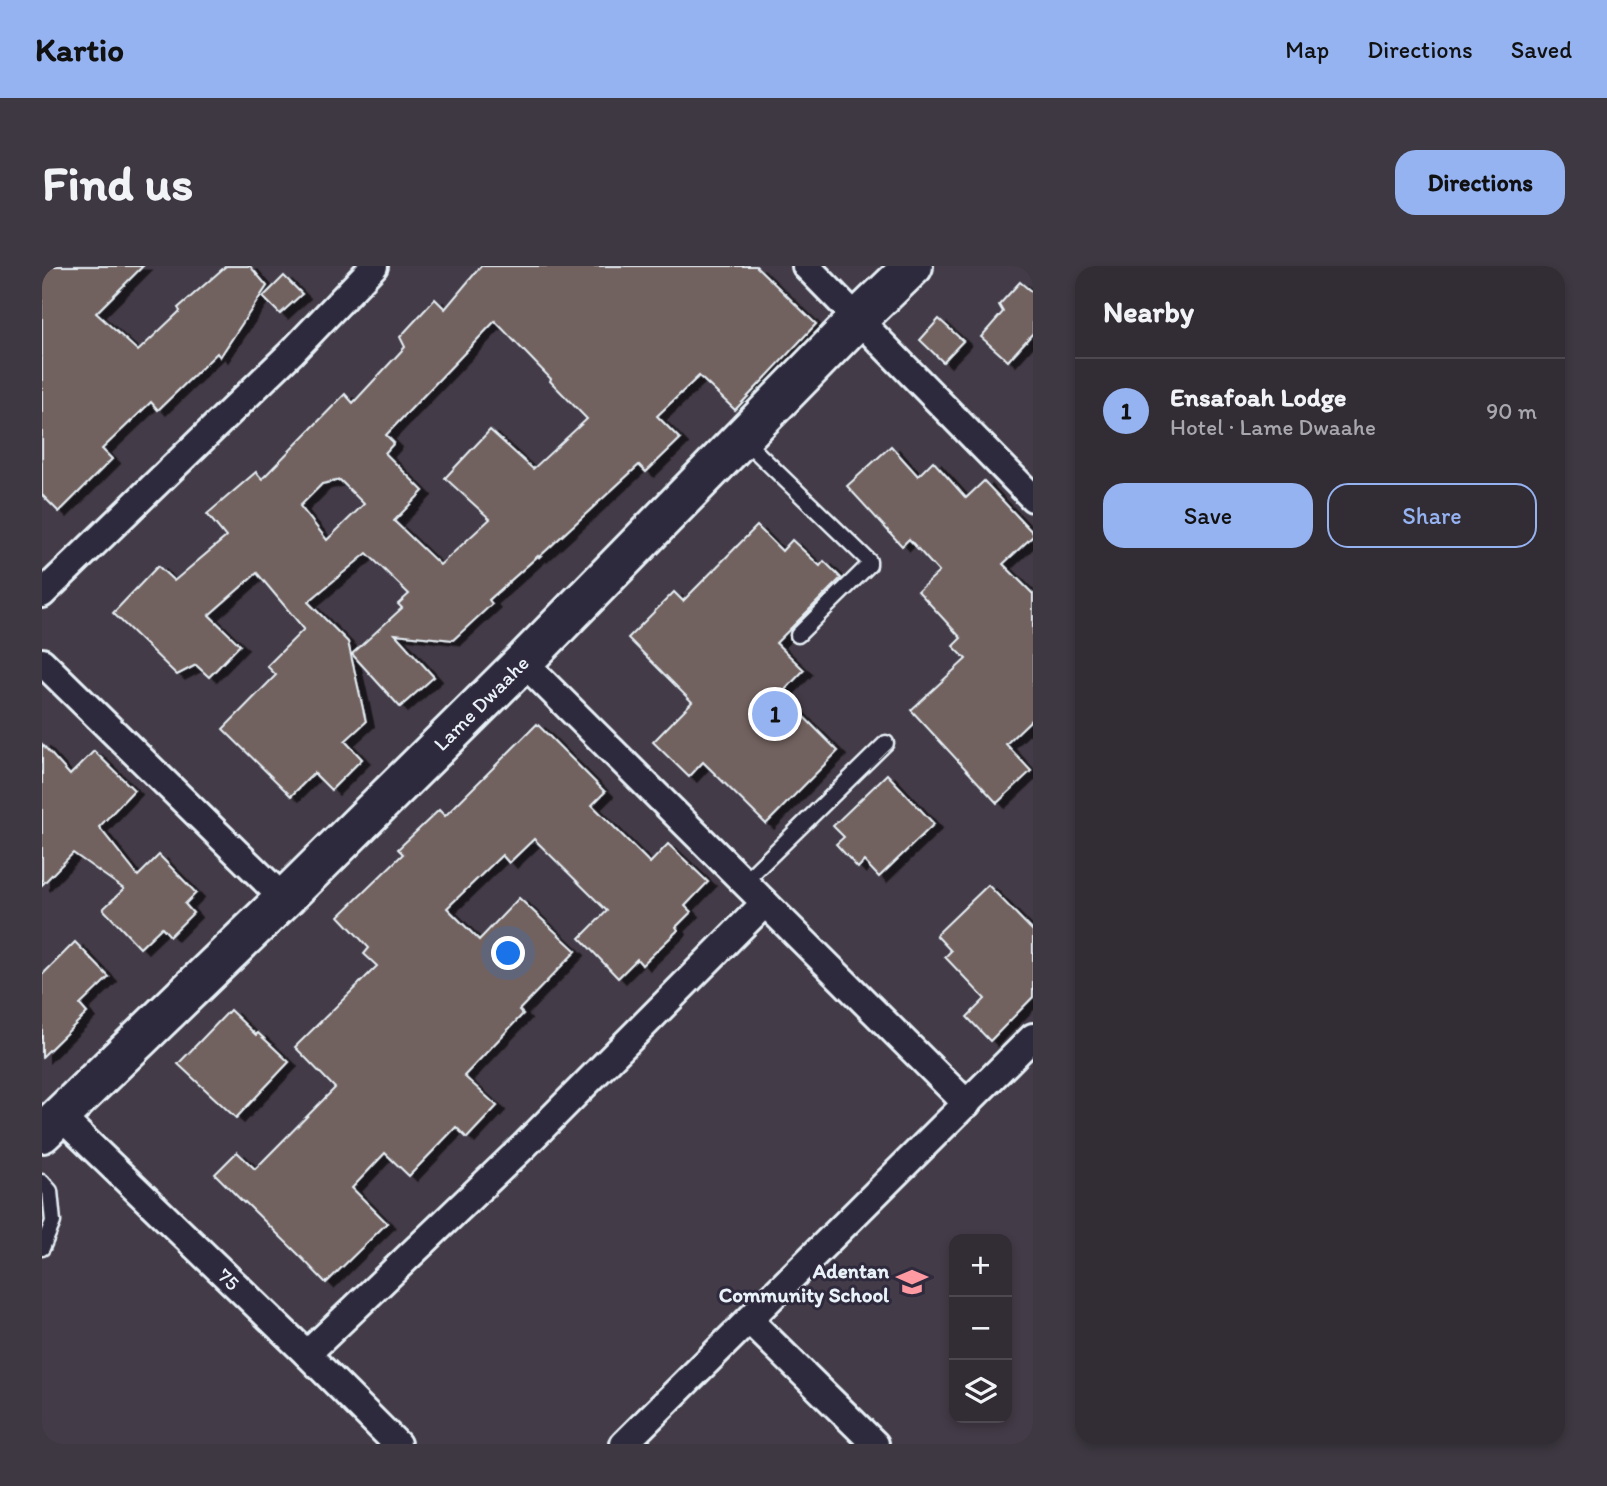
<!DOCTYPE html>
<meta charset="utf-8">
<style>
:root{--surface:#322c35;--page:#3d3841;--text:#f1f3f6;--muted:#a8a7ad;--line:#4d4850;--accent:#95b2f1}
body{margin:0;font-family:Itim,sans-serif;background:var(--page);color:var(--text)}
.controls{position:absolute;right:21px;bottom:21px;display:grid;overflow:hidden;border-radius:14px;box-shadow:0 4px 10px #0003}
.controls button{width:63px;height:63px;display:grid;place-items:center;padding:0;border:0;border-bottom:2px solid var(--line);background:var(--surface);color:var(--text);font:35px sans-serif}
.you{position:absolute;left:467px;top:688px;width:24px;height:24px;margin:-18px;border:5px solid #fff;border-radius:50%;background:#1a73e8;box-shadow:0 0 0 10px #1a73e833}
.badge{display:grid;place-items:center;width:46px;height:46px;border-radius:50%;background:var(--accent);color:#111;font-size:23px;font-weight:700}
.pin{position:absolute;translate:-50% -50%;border:4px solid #fff;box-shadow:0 2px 7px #0006}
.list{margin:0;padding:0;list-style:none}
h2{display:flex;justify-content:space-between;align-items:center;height:91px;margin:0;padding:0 28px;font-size:30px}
h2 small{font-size:23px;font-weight:400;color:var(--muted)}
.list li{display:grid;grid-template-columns:46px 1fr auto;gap:21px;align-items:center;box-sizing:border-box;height:105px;padding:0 28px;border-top:2px solid var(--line)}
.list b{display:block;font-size:26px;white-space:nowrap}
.list p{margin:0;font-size:23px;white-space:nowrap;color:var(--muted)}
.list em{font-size:23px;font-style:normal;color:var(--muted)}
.actions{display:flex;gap:14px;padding:21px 28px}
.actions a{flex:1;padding:16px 0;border:2px solid var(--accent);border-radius:21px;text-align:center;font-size:24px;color:var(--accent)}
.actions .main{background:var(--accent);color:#111}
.icon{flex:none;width:38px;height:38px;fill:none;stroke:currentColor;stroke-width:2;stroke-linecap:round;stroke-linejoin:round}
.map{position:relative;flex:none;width:991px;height:1178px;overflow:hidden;border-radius:21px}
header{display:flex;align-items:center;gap:42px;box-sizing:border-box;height:98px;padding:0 35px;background:var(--accent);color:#111}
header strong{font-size:33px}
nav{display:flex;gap:38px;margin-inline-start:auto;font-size:24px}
.intro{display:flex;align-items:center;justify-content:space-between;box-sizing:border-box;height:168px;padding:0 42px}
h1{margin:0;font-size:49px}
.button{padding:18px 32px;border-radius:21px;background:var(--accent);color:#111;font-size:24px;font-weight:700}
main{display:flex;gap:42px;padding:0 42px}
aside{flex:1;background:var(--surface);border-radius:21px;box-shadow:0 4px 10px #0003}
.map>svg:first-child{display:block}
</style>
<header>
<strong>Kartio</strong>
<nav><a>Map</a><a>Directions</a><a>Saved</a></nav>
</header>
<div class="intro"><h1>Find us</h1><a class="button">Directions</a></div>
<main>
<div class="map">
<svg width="991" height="1178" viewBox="0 0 991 1178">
<defs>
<filter id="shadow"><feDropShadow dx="8" dy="4.5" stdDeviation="0" flood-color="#0009"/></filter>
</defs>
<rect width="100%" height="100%" fill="#433b47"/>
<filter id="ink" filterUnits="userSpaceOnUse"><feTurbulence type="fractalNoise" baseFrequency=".0143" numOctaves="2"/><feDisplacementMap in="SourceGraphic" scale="14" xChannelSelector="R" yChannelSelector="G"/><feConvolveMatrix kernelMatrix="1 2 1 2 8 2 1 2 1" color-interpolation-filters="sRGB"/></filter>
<g filter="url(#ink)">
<g fill="#72625f" stroke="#e8f1f8" stroke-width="2" fill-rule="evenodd" filter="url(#shadow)">
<path d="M 0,0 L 101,0 L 54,47 L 96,85 L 138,45 L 136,42 L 184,0 L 208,0 L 225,20 L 178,91 L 175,87 L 116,144 L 109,136 L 60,183 L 70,193 L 17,246 L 0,229 Z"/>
<path d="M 439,0 L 714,0 L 774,58 L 693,144 L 657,110 L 615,150 L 638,173 L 604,206 L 597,199 L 497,291 L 496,290 L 447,334 L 450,338 L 411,374 L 353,368 L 392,411 L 358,441 L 310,388 L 360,342 L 356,338 L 367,328 L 325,287 L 266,336 L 306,376 L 324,456 L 303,475 L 320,493 L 289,524 L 272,507 L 249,530 L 181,463 L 234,409 L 225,400 L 262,363 L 215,307 L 167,349 L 198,379 L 167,411 L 154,399 L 135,409 L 71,347 L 116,300 L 132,315 L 184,271 L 165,248 L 214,206 L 220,213 L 303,128 L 311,137 L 363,81 L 358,71 L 393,33 L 403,43 ZM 453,55 L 509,113 L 508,115 L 545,153 L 491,203 L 448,164 L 403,212 L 448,253 L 398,299 L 352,255 L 381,225 L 343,187 L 352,177 L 344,169 ZM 298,214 L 322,238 L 285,274 L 258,240 L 280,218 Z"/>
<path d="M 242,10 L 260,28 L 238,48 L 221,31 Z"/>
<path d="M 978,16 L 991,27 L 991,67 L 966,95 L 939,71 L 961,46 L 957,39 Z"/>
<path d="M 897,53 L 921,75 L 901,96 L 878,74 Z"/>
<path d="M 849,180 L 876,210 L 891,195 L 924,232 L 942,215 L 991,267 L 991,270 L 961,298 L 991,328 L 991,452 L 964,478 L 989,505 L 955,537 L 869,444 L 924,393 L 911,380 L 919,372 L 876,325 L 897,306 L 867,273 L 860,280 L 805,220 Z"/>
<path d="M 715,260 L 740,285 L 750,274 L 778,300 L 782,295 L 799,312 L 734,377 L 762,404 L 739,428 L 796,485 L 724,558 L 661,496 L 647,511 L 611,476 L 650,436 L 586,372 L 632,326 L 641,335 Z"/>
<path d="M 495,458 L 563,526 L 550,539 L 608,597 L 626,578 L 666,616 L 643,640 L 649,646 L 634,661 L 636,664 L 600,699 L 595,693 L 576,712 L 538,672 L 565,645 L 492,573 L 467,597 L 460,589 L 405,642 L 437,674 L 477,632 L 534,685 L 477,744 L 481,748 L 422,810 L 455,840 L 425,872 L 414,861 L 367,910 L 343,887 L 310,922 L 345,957 L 284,1017 L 256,988 L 203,936 L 202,937 L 173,908 L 195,886 L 213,903 L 293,822 L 253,781 L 335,700 L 322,688 L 327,682 L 297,650 L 361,588 L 356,583 L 397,544 L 403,550 Z"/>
<path d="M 0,478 L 28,509 L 52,485 L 92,524 L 57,561 L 96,610 L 117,589 L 154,627 L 143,638 L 151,647 L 128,670 L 120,661 L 98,682 L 61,643 L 82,623 L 31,587 L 0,619 Z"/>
<path d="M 845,508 L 892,558 L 837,611 L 822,595 L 816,602 L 794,578 L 802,571 L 791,560 Z"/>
<path d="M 946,619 L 991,665 L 991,731 L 948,775 L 925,751 L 943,733 L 903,691 L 909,685 L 894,669 Z"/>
<path d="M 33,676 L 67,711 L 38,739 L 45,747 L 0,791 L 0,709 Z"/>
<path d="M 188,744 L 214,769 L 216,767 L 247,796 L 194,852 L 136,798 Z"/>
</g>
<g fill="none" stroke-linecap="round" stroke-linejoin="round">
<defs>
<g id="lane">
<path d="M 701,173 L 827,295 L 827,299 L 756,369"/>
<path d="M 702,616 L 844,477"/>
<path d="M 0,916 L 8,925 L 11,956 L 0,982"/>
</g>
<g id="street">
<path d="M 764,0 L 991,232"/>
<path d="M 0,328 L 249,87 L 332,0"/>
<path d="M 0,396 L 242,633"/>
<path d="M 481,396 L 925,838"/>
<path d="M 18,850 L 265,1088 L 355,1178"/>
<path d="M 707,1054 L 833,1178"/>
<path d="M 265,1088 L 482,880 L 723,637"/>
<path d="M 582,1178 L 991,771"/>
</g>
<path id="secondary" d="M 0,867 L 242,633 L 481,396 L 815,54 L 871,0"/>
</defs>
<use href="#lane" stroke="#e8f1f8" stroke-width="19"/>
<use href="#street" stroke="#e8f1f8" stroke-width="32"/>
<use href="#secondary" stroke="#e8f1f8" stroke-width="44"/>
<use href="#lane" stroke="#2f2a3d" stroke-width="14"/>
<use href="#street" stroke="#2f2a3d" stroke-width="26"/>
<use href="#secondary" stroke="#2f2a3d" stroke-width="38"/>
</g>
</g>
<defs>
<symbol id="school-bare" viewBox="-9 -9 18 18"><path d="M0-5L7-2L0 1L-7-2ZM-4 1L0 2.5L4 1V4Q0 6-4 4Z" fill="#ff9aa2" stroke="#2f2a3d" stroke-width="2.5" paint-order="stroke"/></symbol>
</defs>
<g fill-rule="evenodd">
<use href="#school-bare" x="848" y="994" width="44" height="44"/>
</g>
<g text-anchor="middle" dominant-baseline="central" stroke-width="6" stroke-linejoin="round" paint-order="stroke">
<g font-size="21" fill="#e8f1f8" stroke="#2f2a3d">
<text transform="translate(439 437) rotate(-45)">Lame Dwaahe</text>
<text transform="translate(187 1013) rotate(44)">75</text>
</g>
<g font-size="21" font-weight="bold" fill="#e8f1f8" stroke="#2f2a3d" text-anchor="end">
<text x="847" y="1004">Adentan<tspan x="847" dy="24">Community School</tspan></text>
</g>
</g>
</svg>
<div class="controls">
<button>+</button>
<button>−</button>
<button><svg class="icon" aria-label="layers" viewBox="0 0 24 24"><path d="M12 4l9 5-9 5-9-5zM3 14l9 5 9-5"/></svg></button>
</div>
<div class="you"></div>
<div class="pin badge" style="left:733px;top:448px">1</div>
</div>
<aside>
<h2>Nearby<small></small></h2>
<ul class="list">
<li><span class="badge">1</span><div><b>Ensafoah Lodge</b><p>Hotel · Lame Dwaahe</p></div><em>90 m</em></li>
</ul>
<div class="actions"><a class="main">Save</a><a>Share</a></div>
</aside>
</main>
